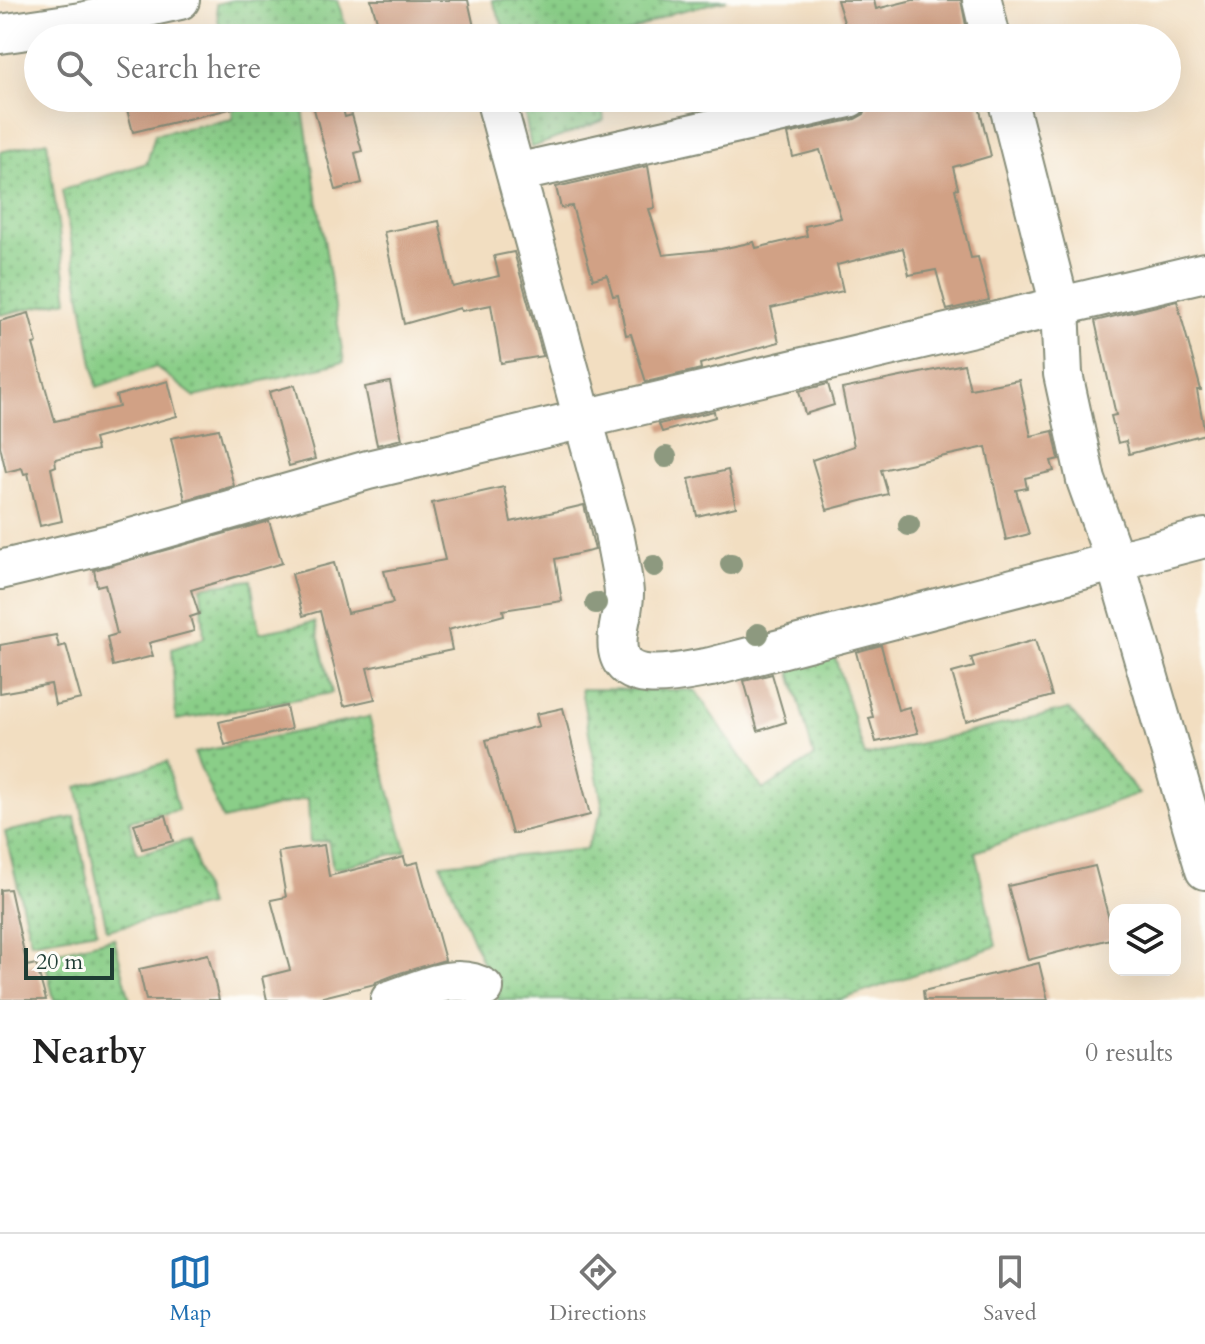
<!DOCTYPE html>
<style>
:root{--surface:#fff;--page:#f6f6f6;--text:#222;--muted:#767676;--line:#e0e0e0;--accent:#1f6fb2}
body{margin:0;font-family:Cardo,serif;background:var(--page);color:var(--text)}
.controls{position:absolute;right:24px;bottom:24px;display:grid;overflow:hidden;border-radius:16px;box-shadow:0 8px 32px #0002}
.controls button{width:72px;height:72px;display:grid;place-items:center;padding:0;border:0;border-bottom:2px solid var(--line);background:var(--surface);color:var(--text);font:40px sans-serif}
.scale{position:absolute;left:24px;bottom:20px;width:90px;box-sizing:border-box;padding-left:8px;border:4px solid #1f3d34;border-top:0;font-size:22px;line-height:28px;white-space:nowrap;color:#1f3d34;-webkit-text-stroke:6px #fdfcf7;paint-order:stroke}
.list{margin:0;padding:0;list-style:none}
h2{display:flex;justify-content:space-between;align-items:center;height:104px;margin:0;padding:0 32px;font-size:34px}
h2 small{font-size:26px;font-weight:400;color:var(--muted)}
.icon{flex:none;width:44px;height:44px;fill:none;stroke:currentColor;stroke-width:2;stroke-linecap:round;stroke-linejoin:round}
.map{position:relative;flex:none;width:1205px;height:1000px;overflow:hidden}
.search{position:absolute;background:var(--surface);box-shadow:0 8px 32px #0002;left:24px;right:24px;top:24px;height:88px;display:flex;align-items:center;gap:20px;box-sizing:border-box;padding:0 28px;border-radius:44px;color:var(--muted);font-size:30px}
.sheet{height:232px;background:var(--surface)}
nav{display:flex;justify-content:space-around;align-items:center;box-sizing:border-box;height:112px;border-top:2px solid var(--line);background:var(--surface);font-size:22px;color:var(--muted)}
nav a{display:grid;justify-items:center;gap:4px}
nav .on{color:var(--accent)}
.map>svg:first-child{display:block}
</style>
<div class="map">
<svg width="1205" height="1000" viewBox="0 0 1205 1000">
<defs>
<pattern id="grass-dots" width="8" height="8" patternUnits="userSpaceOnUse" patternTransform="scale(2)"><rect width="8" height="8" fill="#8ace88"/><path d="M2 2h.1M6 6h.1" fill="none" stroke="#70a870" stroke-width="1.8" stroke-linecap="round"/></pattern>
</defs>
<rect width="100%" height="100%" fill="#fdfcf7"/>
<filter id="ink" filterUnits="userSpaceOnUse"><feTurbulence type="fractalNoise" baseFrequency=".0125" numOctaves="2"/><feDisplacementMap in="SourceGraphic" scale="16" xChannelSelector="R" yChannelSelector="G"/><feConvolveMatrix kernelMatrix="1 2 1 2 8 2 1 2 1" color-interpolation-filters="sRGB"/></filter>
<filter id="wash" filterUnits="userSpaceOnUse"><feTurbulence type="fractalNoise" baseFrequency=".006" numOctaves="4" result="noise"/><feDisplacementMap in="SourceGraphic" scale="32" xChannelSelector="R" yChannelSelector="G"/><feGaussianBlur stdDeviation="1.8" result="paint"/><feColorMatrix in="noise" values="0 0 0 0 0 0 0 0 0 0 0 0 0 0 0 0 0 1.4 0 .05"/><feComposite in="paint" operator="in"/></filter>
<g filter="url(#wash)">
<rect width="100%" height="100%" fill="#f2dec1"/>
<g fill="url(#grass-dots)" stroke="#54865e" stroke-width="2">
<path d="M 233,0 L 337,0 L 350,38 L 221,38 L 216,4 Z"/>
<path d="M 492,0 L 727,0 L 672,13 L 616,38 L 508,38 Z"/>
<path d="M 231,98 L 301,98 L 344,362 L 195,397 L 156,367 L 97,387 L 62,190 L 147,163 L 155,134 L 233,119 Z"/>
<path d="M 522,98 L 601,98 L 604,120 L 531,148 Z"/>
<path d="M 47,141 L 68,300 L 0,315 L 0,152 Z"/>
<path d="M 251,580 L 259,633 L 315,622 L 332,693 L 176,720 L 172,649 L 204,638 L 201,587 Z"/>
<path d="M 835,657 L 865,756 L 1069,709 L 1139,794 L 975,852 L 996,946 L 841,1000 L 498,1000 L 441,864 L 586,849 L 603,809 L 581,689 L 695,690 L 763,790 L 814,757 L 789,665 Z"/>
<path d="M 369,717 L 406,851 L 333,869 L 328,840 L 310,843 L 308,798 L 223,820 L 194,753 Z"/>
<path d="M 167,762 L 178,810 L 129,821 L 137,854 L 189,840 L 208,906 L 107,930 L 77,787 Z"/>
<path d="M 75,817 L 97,931 L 31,942 L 5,832 Z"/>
<path d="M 114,938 L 130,1000 L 54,1000 L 44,955 Z"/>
</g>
<g id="blocks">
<g fill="#d1a185">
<path d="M 371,0 L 468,0 L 474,27 L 425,38 L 382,38 Z"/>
<path d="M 837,0 L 874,0 L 876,9 L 913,0 L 961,0 L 967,31 L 939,38 L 849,38 Z"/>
<path d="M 124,98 L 236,98 L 238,107 L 133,132 Z"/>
<path d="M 311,98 L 340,98 L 345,117 L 352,115 L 362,151 L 355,153 L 362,183 L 336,190 Z"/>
<path d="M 876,98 L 977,98 L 991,156 L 953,167 L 958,188 L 955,189 L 971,258 L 978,257 L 989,300 L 947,310 L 936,270 L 909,275 L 903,248 L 837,265 L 843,291 L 771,308 L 779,342 L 700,364 L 701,369 L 646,382 L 631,334 L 626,335 L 618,295 L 613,296 L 607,275 L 593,279 L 572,206 L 561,208 L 556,187 L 648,166 L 655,208 L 649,209 L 663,255 L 721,249 L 754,242 L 756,248 L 807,236 L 805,226 L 841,218 L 820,150 L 793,157 L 788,134 L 855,119 L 864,114 L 870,100 Z"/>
<path d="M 439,221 L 453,287 L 499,276 L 494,256 L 514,252 L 543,356 L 501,363 L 491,305 L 461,311 L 460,308 L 404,324 L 384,232 Z"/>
<path d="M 1177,301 L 1201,390 L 1197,390 L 1205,434 L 1129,454 L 1126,441 L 1118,443 L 1111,416 L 1116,415 L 1095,321 Z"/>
<path d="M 29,313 L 37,343 L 33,344 L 55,421 L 119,407 L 116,396 L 168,381 L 177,416 L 94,439 L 97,450 L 55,459 L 56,466 L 51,468 L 62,521 L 40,526 L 28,473 L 24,474 L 22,468 L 6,472 L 0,446 L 0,321 Z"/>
<path d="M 964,364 L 970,389 L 1019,380 L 1031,436 L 1053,431 L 1059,459 L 1051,461 L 1054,471 L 1025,478 L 1027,488 L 1016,490 L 1029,534 L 1006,540 L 986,447 L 881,470 L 888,494 L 827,510 L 812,460 L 854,446 L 842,389 Z"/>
<path d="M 390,382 L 402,439 L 377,445 L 365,387 Z"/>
<path d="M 828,384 L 834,405 L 805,414 L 799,391 Z"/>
<path d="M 295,385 L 315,459 L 289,466 L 269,392 Z"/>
<path d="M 714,411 L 715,417 L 662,432 L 659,424 Z"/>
<path d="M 219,429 L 234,486 L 185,500 L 171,438 Z"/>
<path d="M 728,470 L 736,507 L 697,516 L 689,479 Z"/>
<path d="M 504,487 L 511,522 L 584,505 L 595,550 L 555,559 L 562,601 L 503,610 L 504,615 L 448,630 L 452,650 L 367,668 L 375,699 L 344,706 L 320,611 L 303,616 L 292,574 L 334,563 L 347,613 L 393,603 L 384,571 L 445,560 L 432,503 Z"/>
<path d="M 269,521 L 282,563 L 191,590 L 199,614 L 190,617 L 194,631 L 149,643 L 153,656 L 113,666 L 107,637 L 117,634 L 105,584 L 97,586 L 94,570 Z"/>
<path d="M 56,635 L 59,647 L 66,645 L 81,699 L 55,705 L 51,684 L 0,693 L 0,645 Z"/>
<path d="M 1035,640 L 1052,696 L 966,721 L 952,673 L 974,667 L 971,658 Z"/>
<path d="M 881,645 L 898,710 L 909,707 L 918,733 L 876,742 L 869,718 L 873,717 L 856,652 Z"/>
<path d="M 772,674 L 786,722 L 758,731 L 744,681 Z"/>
<path d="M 286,706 L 291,729 L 225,745 L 219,722 Z"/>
<path d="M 563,708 L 590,815 L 512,834 L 486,740 L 539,726 L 536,714 Z"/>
<path d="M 166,815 L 173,841 L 142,849 L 134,824 Z"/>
<path d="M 324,845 L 329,876 L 404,857 L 406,865 L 418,862 L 445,960 L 400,973 L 376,982 L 375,984 L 311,1000 L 267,1000 L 262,977 L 290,970 L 271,900 L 286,897 L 278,852 Z"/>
<path d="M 1095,866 L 1114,938 L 1028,960 L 1008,886 Z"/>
<path d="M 10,889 L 27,966 L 36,964 L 46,1000 L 0,1000 L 0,890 Z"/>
<path d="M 208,954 L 219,1000 L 146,1000 L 139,969 Z"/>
<path d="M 1039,963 L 1048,1000 L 924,1000 L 923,991 Z"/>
</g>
</g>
</g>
<g filter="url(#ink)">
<use href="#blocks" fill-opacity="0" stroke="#888e7a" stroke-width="2"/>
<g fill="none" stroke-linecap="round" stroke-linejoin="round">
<defs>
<g id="minor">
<path d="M 982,0 L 991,38"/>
<path d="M 0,34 L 81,22 L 180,0"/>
<path d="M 495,98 L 614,532 C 617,552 623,574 624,594 C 624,613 615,631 618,650 C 624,689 685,671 711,667 L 1205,538"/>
<path d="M 1007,98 L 1060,306 L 1063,374 L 1086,480 L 1115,561 L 1205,870"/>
<path d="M 516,173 L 849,98"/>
<path d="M 0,570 L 118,542 L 368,470 L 1205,272"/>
<path d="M 390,1000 C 419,991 456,970 484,988"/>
</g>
</defs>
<use href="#minor" stroke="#888e7a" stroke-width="42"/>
<use href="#minor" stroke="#fff" stroke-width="38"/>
</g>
<g fill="#8d997f">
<circle cx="666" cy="457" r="11"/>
<circle cx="909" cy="525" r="11"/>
<circle cx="731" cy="564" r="11"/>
<circle cx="654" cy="566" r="11"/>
<circle cx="596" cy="603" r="11"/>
<circle cx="758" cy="634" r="11"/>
</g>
</g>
</svg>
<div class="controls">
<button><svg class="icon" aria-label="layers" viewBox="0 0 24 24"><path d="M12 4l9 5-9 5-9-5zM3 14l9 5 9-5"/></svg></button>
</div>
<div class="scale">20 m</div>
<div class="search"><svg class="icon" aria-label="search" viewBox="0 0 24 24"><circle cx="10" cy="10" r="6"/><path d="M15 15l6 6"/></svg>Search here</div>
</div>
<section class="sheet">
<h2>Nearby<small>0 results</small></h2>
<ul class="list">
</ul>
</section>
<nav>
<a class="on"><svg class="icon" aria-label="map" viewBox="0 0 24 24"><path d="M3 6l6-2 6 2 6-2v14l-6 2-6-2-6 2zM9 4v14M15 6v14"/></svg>Map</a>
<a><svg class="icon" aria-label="directions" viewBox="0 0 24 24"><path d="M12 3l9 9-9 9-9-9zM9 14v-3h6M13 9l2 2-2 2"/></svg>Directions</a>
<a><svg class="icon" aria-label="saved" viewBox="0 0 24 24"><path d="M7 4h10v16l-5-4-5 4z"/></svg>Saved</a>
</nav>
